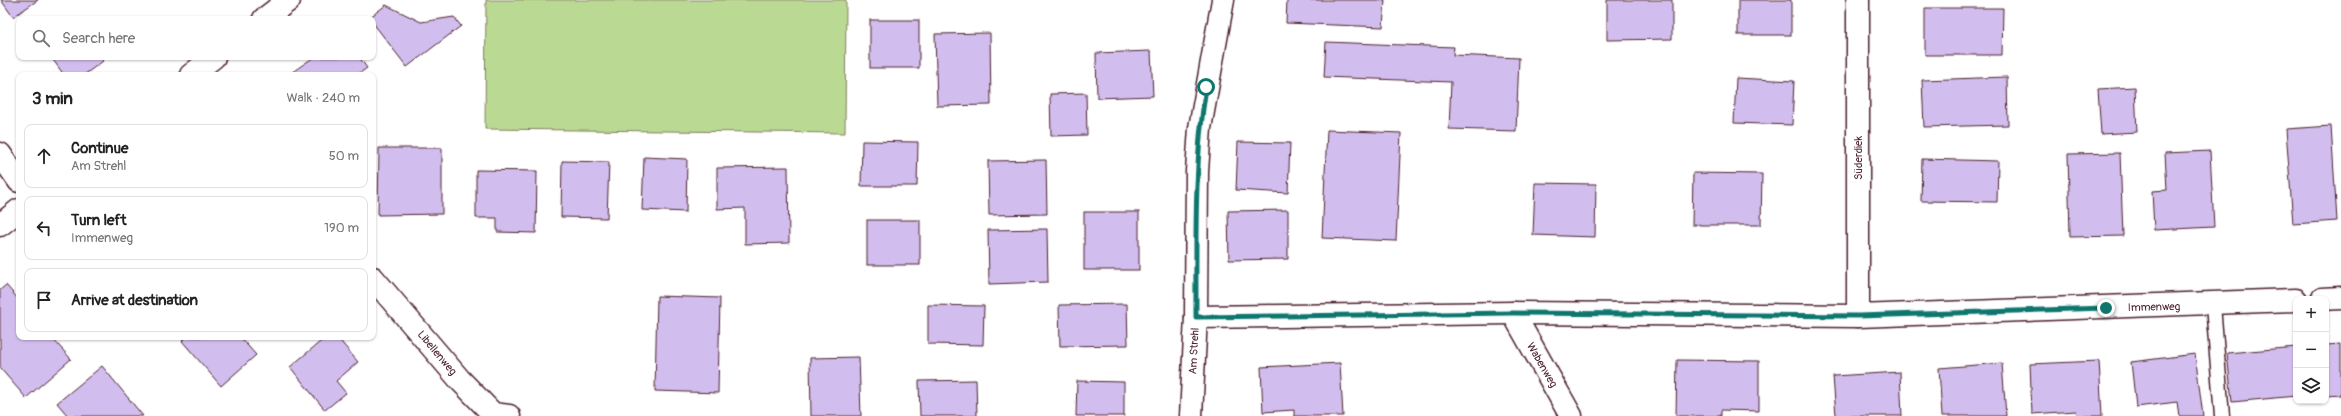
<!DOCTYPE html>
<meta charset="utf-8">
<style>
:root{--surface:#fff;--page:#f2f2f2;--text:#222;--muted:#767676;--line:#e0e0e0}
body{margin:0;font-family:Pangolin,sans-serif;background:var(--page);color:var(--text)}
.controls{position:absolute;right:12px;bottom:12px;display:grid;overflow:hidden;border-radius:8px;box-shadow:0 1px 3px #0004}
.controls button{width:36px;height:36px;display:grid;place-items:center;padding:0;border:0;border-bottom:1px solid var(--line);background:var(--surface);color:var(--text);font:20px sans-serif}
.stop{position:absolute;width:12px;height:12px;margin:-9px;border:3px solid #0f766e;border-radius:50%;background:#fff}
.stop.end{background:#0f766e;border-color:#fff;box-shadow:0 1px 4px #0008}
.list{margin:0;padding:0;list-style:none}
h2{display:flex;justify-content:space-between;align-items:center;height:52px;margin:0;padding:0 16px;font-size:17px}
h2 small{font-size:13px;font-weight:400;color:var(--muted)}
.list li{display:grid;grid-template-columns:26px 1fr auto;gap:12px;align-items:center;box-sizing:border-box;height:64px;margin:0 8px 8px;padding:0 8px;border:1px solid var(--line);border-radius:8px}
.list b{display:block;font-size:15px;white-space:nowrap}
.list p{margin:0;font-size:13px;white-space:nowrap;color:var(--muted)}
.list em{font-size:13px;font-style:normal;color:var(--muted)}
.icon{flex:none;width:22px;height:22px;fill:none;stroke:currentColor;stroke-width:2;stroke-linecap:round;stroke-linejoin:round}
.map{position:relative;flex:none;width:2341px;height:416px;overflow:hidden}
.search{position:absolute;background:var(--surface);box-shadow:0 1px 3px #0004;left:16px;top:16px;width:360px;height:44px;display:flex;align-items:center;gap:10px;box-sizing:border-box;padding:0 14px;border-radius:8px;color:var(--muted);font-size:15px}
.panel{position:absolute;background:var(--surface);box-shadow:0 1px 3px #0004;left:16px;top:72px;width:360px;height:268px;border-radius:8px}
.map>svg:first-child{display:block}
</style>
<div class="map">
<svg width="2341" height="416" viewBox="0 0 2341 416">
<rect width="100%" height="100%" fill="#fff"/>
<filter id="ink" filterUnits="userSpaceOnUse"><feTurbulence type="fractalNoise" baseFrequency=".025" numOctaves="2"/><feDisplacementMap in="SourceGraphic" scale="8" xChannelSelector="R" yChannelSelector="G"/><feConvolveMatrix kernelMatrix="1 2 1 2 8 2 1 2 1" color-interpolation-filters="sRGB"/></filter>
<g filter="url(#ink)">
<path fill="#bada93" stroke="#827c5f" d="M 486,0 L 846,0 L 845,133 L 485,129 Z"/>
<g fill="#d2beee" stroke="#4a1f2b">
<path d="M 1,0 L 38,0 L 13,17 Z"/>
<path d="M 1287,0 L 1385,0 L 1383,27 L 1286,23 Z"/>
<path d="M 1607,0 L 1672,0 L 1672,39 L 1607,40 Z"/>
<rect x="1738" y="0" width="53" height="35"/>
<path d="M 386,5 L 421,22 L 454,17 L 461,26 L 407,67 L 373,23 L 373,19 L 369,18 Z"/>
<path d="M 1925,8 L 2003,8 L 2002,55 L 1925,55 Z"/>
<rect x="870" y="20" width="49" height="48"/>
<path d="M 990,33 L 991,105 L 937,106 L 935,34 Z"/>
<path d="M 1326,42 L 1454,47 L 1453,55 L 1519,58 L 1516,131 L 1449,129 L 1451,82 L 1324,77 Z"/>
<path d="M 1151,51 L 1153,96 L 1097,98 L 1096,53 Z"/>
<path d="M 51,57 L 100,57 L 103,61 L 84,75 L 64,75 Z"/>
<path d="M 314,57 L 359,57 L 367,68 L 357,75 L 288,75 Z"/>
<path d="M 2007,77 L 2008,125 L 1924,127 L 1922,80 Z"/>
<path d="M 1736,78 L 1794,81 L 1792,125 L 1734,123 Z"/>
<path d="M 2135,87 L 2137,132 L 2101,134 L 2098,89 Z"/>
<path d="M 1086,93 L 1087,135 L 1051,136 L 1050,94 Z"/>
<path d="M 2331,126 L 2337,221 L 2293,224 L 2286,129 Z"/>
<path d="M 1327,130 L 1401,133 L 1396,241 L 1322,238 Z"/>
<path d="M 862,141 L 918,142 L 917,186 L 861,186 Z"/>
<path d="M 1238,142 L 1290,143 L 1288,193 L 1236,190 Z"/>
<path d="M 379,148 L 442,148 L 442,214 L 378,215 Z"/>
<path d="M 2210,151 L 2214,227 L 2154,230 L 2152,191 L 2167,190 L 2165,153 Z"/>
<path d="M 2120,153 L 2123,236 L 2070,237 L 2068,154 Z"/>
<path d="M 644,157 L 687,159 L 686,212 L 642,210 Z"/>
<path d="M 1922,159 L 1998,161 L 1997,202 L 1921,201 Z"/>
<path d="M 1046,160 L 1047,214 L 989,215 L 988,161 Z"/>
<path d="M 562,161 L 609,162 L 607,218 L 561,217 Z"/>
<path d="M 788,167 L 789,243 L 745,244 L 745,208 L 717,209 L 717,168 Z"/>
<path d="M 476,170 L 537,171 L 536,233 L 497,232 L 497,218 L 476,218 Z"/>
<path d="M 1693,173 L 1762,174 L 1761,225 L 1692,225 Z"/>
<path d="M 1535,183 L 1596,184 L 1595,237 L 1533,235 Z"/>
<path d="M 1288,210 L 1288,259 L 1229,260 L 1228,211 Z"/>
<rect x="1084" y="212" width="55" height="58"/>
<rect x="867" y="220" width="53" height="45"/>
<path d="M 1047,229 L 1048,282 L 989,284 L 988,230 Z"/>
<path d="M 6,285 L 19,300 L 19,337 L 51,337 L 71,359 L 26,398 L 0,368 L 0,290 Z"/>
<path d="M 657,296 L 720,298 L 718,393 L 655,391 Z"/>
<path d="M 1127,304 L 1128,345 L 1060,346 L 1059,305 Z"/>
<path d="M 928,305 L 984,306 L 983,345 L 928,344 Z"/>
<path d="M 186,337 L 240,337 L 256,355 L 221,386 L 182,341 Z"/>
<path d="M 326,337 L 337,337 L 358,362 L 336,381 L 346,393 L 325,410 L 290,367 Z"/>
<path d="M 2341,344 L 2341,395 L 2326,396 L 2326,345 Z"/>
<path d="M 2296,347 L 2296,396 L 2232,402 L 2227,353 Z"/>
<path d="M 2195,354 L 2203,416 L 2179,416 L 2177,402 L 2136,407 L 2131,362 Z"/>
<path d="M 859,357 L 861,416 L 811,416 L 810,358 Z"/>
<path d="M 1677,360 L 1759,361 L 1759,411 L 1721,410 L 1721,416 L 1676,416 Z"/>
<path d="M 2099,361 L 2102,416 L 2077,416 L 2076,411 L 2032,414 L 2030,364 Z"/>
<path d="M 1340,363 L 1343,416 L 1294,416 L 1294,410 L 1263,412 L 1261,367 Z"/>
<path d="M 2002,363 L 2006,416 L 1942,416 L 1939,368 Z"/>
<path d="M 102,366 L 143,416 L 68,416 L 57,403 Z"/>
<path d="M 1900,372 L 1902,416 L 1836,416 L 1833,376 Z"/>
<path d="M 976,380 L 977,416 L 920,416 L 919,381 Z"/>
<path d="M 1077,381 L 1124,382 L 1124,416 L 1076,416 Z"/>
</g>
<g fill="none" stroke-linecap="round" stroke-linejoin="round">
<defs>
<path id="service" d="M 2213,305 L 2222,416"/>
<g id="minor">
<path d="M 264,19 L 289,0"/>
<path d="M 191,75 L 214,57"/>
<path d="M 0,154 L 19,181"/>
<path d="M 0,225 L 19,210"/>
<path d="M 373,278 L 460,380 L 493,414 L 509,416"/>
<path d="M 2322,299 L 2341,298"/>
<path d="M 1513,313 L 1571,416"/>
<path d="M 1858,316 L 1858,0"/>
<path d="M 1196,317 L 1513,313 L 1858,316 L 2296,300"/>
<path d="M 1191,416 L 1196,317 L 1197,171 L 1200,128 L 1223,0"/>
</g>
</defs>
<use href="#service" stroke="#4a1f2b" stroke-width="17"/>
<use href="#minor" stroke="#4a1f2b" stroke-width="25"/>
<use href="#service" stroke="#fff" stroke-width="14"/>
<use href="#minor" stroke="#fff" stroke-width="22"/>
</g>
</g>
<g fill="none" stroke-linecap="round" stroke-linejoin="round" filter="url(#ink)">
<path stroke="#0f766e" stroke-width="5" d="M 1206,87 C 1194,163 1196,240 1196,317 L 1513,313 L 1858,316 L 2106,308"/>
</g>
<g text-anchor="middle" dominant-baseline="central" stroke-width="4" stroke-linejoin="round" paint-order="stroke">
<g font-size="11" fill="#4a1f2b" stroke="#fff">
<text transform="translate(1858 158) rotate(-90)">Süderdiek</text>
<text transform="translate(2154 307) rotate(-1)">Immenweg</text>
<text transform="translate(1194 351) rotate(-87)">Am Strehl</text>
<text transform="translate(437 353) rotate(50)">Libellenweg</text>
<text transform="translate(1542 365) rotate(60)">Wabenweg</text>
</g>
</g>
</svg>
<div class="controls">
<button>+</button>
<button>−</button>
<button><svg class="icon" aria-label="layers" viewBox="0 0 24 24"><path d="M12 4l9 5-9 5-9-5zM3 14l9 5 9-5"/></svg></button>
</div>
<div class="stop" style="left:1206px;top:87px"></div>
<div class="stop end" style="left:2106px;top:308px"></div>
<div class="search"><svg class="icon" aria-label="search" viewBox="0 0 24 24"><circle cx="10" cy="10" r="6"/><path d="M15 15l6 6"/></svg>Search here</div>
<section class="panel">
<h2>3 min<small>Walk · 240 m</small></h2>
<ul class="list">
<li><svg class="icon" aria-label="ahead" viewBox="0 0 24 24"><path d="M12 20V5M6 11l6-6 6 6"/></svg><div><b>Continue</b><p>Am Strehl</p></div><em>50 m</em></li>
<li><svg class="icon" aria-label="left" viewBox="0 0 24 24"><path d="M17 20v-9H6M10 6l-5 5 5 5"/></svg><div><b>Turn left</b><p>Immenweg</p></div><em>190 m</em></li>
<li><svg class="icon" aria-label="arrive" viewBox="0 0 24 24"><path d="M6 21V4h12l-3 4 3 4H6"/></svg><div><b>Arrive at destination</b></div></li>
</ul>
</section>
</div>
